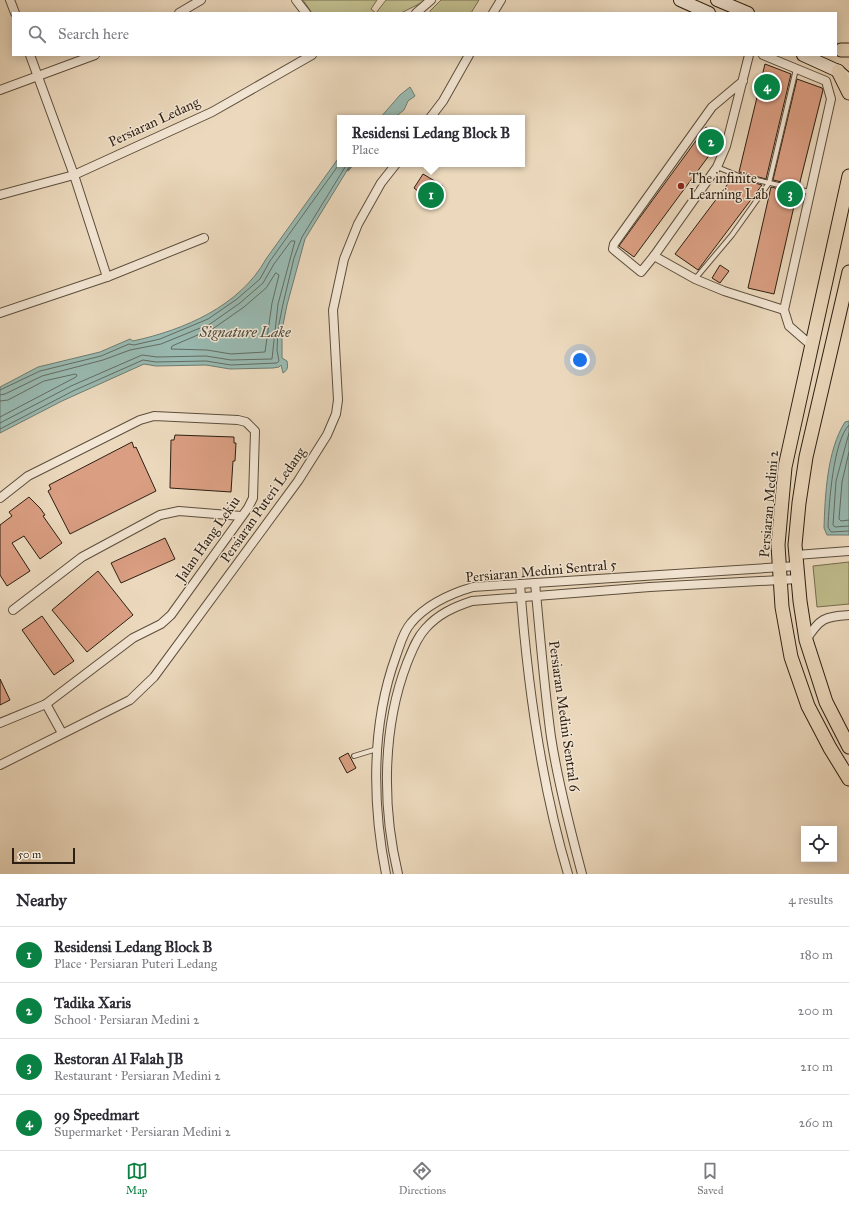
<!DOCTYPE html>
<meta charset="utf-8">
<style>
:root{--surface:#fff;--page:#f7f7f7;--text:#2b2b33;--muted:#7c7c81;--line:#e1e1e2;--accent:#0b8043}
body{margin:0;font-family:"IM FELL Great Primer",serif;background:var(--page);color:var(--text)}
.controls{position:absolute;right:12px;bottom:12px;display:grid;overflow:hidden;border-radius:0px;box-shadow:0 2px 10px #0003}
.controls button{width:36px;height:36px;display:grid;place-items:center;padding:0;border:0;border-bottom:1px solid var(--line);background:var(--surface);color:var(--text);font:20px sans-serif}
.scale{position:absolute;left:12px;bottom:10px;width:63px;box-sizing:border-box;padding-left:4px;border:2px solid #2c1f11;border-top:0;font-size:11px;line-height:14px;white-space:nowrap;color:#2c1f11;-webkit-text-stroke:3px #f3e6d4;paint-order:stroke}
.you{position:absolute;left:580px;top:360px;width:14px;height:14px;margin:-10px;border:3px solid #fff;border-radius:50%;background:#1a73e8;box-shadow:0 0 0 6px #1a73e833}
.badge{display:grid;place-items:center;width:26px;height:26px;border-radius:50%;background:var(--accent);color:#fff;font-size:13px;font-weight:700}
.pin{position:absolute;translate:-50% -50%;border:2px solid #fff;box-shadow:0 1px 4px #0006}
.popup{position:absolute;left:337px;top:115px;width:188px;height:52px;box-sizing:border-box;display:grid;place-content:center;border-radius:0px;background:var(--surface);filter:drop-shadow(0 1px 3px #0005);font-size:13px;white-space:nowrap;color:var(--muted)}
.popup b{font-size:15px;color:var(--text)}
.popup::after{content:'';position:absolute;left:50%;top:100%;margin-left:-8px;border:8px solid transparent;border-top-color:var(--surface)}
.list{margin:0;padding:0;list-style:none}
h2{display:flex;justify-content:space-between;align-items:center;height:52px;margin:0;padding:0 16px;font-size:17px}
h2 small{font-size:13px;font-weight:400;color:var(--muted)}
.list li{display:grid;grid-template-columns:26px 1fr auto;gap:12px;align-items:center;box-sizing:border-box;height:56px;padding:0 16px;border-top:1px solid var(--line)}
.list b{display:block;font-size:15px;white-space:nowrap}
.list p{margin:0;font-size:13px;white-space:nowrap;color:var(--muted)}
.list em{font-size:13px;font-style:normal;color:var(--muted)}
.icon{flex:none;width:22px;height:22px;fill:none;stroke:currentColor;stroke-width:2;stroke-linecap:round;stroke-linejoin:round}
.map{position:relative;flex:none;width:849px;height:874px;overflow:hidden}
.search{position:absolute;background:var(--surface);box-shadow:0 2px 10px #0003;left:12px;right:12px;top:12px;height:44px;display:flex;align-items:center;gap:10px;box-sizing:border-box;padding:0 14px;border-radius:0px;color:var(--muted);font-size:15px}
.sheet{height:276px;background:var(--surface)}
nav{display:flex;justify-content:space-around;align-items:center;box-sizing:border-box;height:56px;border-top:1px solid var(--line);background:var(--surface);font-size:11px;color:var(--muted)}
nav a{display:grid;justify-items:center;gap:2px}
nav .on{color:var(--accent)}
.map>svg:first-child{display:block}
</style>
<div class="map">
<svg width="849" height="874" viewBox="0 0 849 874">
<rect width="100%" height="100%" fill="#ecd9bd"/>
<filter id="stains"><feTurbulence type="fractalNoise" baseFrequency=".005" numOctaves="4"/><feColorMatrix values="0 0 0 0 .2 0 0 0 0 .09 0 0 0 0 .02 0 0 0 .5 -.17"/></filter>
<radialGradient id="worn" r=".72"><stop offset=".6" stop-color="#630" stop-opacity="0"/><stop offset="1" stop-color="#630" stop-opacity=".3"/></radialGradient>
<g fill="#c0bc8c" stroke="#766e4e">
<path d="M 303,0 L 377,0 L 371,9 L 376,13 L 386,0 L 427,0 L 401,13 L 312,13 Z"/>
<path d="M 441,0 L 479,0 L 471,13 L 430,13 L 430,11 Z"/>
<path d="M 849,562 L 849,604 L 817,607 L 813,566 Z"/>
</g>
<g fill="#99bab2" stroke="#6d7c72">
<path d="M 410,87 L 415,96 L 408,101 L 404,110 L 394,118 L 380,118 L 400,95 Z"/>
<path d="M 340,156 L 340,164 L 351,164 L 305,239 L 287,305 L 282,330 L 282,358 L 287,361 C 288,367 288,370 283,373 L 281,365 L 279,367 L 273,368 L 230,369 L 206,365 L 156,366 L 144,364 L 62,401 L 0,433 L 0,387 L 38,367 L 100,352 L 130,339 L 133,341 C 184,330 240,306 266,259 Z"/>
<path d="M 849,421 L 849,535 L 827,535 L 824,528 C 825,496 827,450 845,422 Z"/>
</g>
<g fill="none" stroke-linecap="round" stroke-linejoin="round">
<g stroke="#626c62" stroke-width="1">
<path d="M 276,273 L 279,275 L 272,303 L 265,352 L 231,354 L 207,350 L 171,349 L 172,346 L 214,328 L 244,307 L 266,288 Z"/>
<path d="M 0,390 L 40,371 L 101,356 L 129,344 L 134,345 L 160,339 L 208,319 L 237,299 L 260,279 L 270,261 L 340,163"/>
<path d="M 0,395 L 5,394 L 42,376 L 103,360 L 130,350 L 161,344 L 210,324 L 240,303 L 263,283 L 274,264 L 291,241 L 295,241 L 278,304 L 272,359 L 231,360 L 206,356 L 157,357 L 142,355 L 71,386 L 0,423"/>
<path d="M 0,401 L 8,400 L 44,381 L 75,374 L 77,375 L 76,377 L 0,417"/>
<path d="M 849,425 C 833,441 829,504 828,527 L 831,532 L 849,531"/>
<path d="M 0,429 L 73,391 L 143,360 L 156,362 L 206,361 L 231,365 L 277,363 L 279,361 L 277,350 L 278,329 L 283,304 L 294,258 L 302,237 L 347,164"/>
<path d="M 849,433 L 836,481 L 833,525 L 835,527 L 849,526"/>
<path d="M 849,452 L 842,482 L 839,519 L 841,521 L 849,520"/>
</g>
<path stroke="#6d7c72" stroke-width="2.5" d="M 348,170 L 353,164"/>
</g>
<g fill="#da9e82" stroke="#2c1f11">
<path d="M 765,64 L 791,74 L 766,179 L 739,172 Z"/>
<path d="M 797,79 L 822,88 L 823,90 L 799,186 L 773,180 Z"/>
<path d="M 706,127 L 722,138 L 634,257 L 619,246 Z"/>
<path d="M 423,174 L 443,186 L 433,203 L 414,188 Z"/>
<path d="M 733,177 L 762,185 L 698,270 L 675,254 Z"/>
<path d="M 771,187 L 797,193 L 774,294 L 748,288 Z"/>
<path d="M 720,265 L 729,271 L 720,283 L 712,278 Z"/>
<path d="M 175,435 L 234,437 L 234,443 L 236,443 L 235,461 L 233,461 L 231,492 L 170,488 L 171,440 L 174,440 Z"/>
<path d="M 132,442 L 134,448 L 136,447 L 156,491 L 70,534 L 48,491 L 51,489 L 49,485 Z"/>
<path d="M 29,497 L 40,508 L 45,515 L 43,516 L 62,543 L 40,559 L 24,536 L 12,543 L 30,571 L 7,586 L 0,575 L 0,525 L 12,516 L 9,512 Z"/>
<path d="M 165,538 L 175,559 L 121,583 L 111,563 Z"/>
<path d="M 98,571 L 133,615 L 87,652 L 52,610 Z"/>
<path d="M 42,616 L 74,661 L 54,675 L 22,630 Z"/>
<path d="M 0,679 L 10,700 L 0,705 Z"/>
<path d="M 348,753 L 356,768 L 347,773 L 339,758 Z"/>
</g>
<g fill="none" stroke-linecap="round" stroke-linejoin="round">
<defs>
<g id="lane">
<path d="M 717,167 L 739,176 L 810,192"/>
<path d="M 695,279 L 732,235 L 769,183 L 796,69"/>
<path d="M 354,756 L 377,749"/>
</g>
<g id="street">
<path d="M 10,0 L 15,13"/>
<path d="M 296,0 L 306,13"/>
<path d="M 179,13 L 201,0"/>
<path d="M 416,13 L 431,0"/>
<path d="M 493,13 L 501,0"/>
<path d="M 30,55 L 74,175 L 107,277"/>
<path d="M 763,55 L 826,81 L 831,99 L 784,310 L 789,326 L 812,346"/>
<path d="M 743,81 L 712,107 L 614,244 L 613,249 L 641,272 L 654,256 L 717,167 L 726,146 L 749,55"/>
<path d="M 0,90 L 95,55"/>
<path d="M 430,118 L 443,101 L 469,55"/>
<path d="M 0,195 L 74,175 L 212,112 L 312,55"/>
<path d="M 654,256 L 695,279 L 724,291 L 784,310"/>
<path d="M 0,313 L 107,277 L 204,238"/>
<path d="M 0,498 L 28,476 L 140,420 L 154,416 L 238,420 L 246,422 L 255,431 L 253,498 L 248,508 L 171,615 L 161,624 L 133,638 L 46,704 L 0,723"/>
<path d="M 796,555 L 849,551"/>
<path d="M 535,583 C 540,634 544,686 551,737 C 558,783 570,829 582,874"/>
<path d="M 520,584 C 527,681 540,780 568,874"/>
<path d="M 13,610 L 82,557 L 160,515 L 179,511 L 241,516"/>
<path d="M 806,640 C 820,618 824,617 849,615"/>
<path d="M 46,704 L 62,733"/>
<path d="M 0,765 L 130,700 L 154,677 L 298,481 L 327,435 L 336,414 L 338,400 L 333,310 L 344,259 L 358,224 L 381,183 L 396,164"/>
<path d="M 386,874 C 372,803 371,725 396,656 C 400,645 403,632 411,623 C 427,604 449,594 473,587 L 797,566"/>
<path d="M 398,874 C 382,807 382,728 407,663 C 412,651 416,639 425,629 C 438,614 454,607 472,601 L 650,587 L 798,579"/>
</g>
<g id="secondary">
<path d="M 680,0 L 709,13"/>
<path d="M 717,0 L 748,13"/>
<path d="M 803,55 L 838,71 L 846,78"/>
</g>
<g id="primary">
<path d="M 841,50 L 849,50"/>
<path d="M 838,71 L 849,93"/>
<path d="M 849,176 L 785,467 L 778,545 L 782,607 L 791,657 L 808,706 L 830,748 L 849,779"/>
<path d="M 849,272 L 806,457 L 799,503 L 795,545 L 800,601 L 806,640 L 826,702 L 849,747"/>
</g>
</defs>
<use href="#lane" stroke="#5c4e3c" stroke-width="6"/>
<use href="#street" stroke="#5c4e3c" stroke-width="10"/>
<use href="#secondary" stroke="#2c1f11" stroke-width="14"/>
<use href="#primary" stroke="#2c1f11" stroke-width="15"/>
<use href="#lane" stroke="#f3e6d4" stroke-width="4"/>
<use href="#street" stroke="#f3e6d4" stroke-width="8"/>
<use href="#secondary" stroke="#f3e6d4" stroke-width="12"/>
<use href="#primary" stroke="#ecd9bd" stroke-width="13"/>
</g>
<circle fill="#8f2418" stroke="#f3e6d4" stroke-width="1.5" cx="681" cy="186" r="4"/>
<g text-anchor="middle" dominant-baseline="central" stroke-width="3" stroke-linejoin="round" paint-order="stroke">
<g font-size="14" fill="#2c1f11" stroke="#f3e6d4">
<text transform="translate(154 122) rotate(-25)">Persiaran Ledang</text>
<text transform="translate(769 504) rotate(-85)">Persiaran Medini 2</text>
<text transform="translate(263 505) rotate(-55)">Persiaran Puteri Ledang</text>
<text transform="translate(208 539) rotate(-55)">Jalan Hang Lekiu</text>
<text transform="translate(541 571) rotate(-5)">Persiaran Medini Sentral 5</text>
<text transform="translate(564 716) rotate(82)">Persiaran Medini Sentral 6</text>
</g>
<g font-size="14" fill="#2c1f11" stroke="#f3e6d4" text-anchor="start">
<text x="689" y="178">The infinite<tspan x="689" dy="16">Learning Lab</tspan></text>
</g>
<g font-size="15" font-style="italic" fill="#4d4e41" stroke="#f3e6d4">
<text x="245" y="332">Signature Lake</text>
</g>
</g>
<rect width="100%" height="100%" filter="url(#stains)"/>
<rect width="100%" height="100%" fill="url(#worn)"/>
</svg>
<div class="controls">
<button><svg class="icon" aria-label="locate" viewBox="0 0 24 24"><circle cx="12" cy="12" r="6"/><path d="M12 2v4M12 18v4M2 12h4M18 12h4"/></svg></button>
</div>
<div class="scale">50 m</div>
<div class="you"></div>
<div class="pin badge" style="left:431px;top:195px">1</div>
<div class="popup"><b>Residensi Ledang Block B</b>Place</div>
<div class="pin badge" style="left:711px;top:142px">2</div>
<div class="pin badge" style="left:790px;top:194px">3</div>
<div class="pin badge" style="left:767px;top:87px">4</div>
<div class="search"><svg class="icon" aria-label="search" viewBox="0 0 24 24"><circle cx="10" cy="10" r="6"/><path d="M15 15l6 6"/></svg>Search here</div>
</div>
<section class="sheet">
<h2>Nearby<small>4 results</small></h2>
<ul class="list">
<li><span class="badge">1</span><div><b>Residensi Ledang Block B</b><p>Place · Persiaran Puteri Ledang</p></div><em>180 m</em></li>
<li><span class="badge">2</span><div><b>Tadika Xaris</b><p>School · Persiaran Medini 2</p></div><em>200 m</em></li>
<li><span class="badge">3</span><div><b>Restoran Al Falah JB</b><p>Restaurant · Persiaran Medini 2</p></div><em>210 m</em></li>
<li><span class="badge">4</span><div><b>99 Speedmart</b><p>Supermarket · Persiaran Medini 2</p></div><em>260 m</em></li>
</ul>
</section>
<nav>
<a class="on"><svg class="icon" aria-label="map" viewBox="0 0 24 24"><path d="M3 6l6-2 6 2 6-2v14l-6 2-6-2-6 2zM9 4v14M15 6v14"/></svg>Map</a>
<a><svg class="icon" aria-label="directions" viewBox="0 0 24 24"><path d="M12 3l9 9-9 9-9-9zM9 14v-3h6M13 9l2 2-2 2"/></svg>Directions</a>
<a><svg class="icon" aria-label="saved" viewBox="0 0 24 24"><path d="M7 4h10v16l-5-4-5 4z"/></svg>Saved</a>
</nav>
